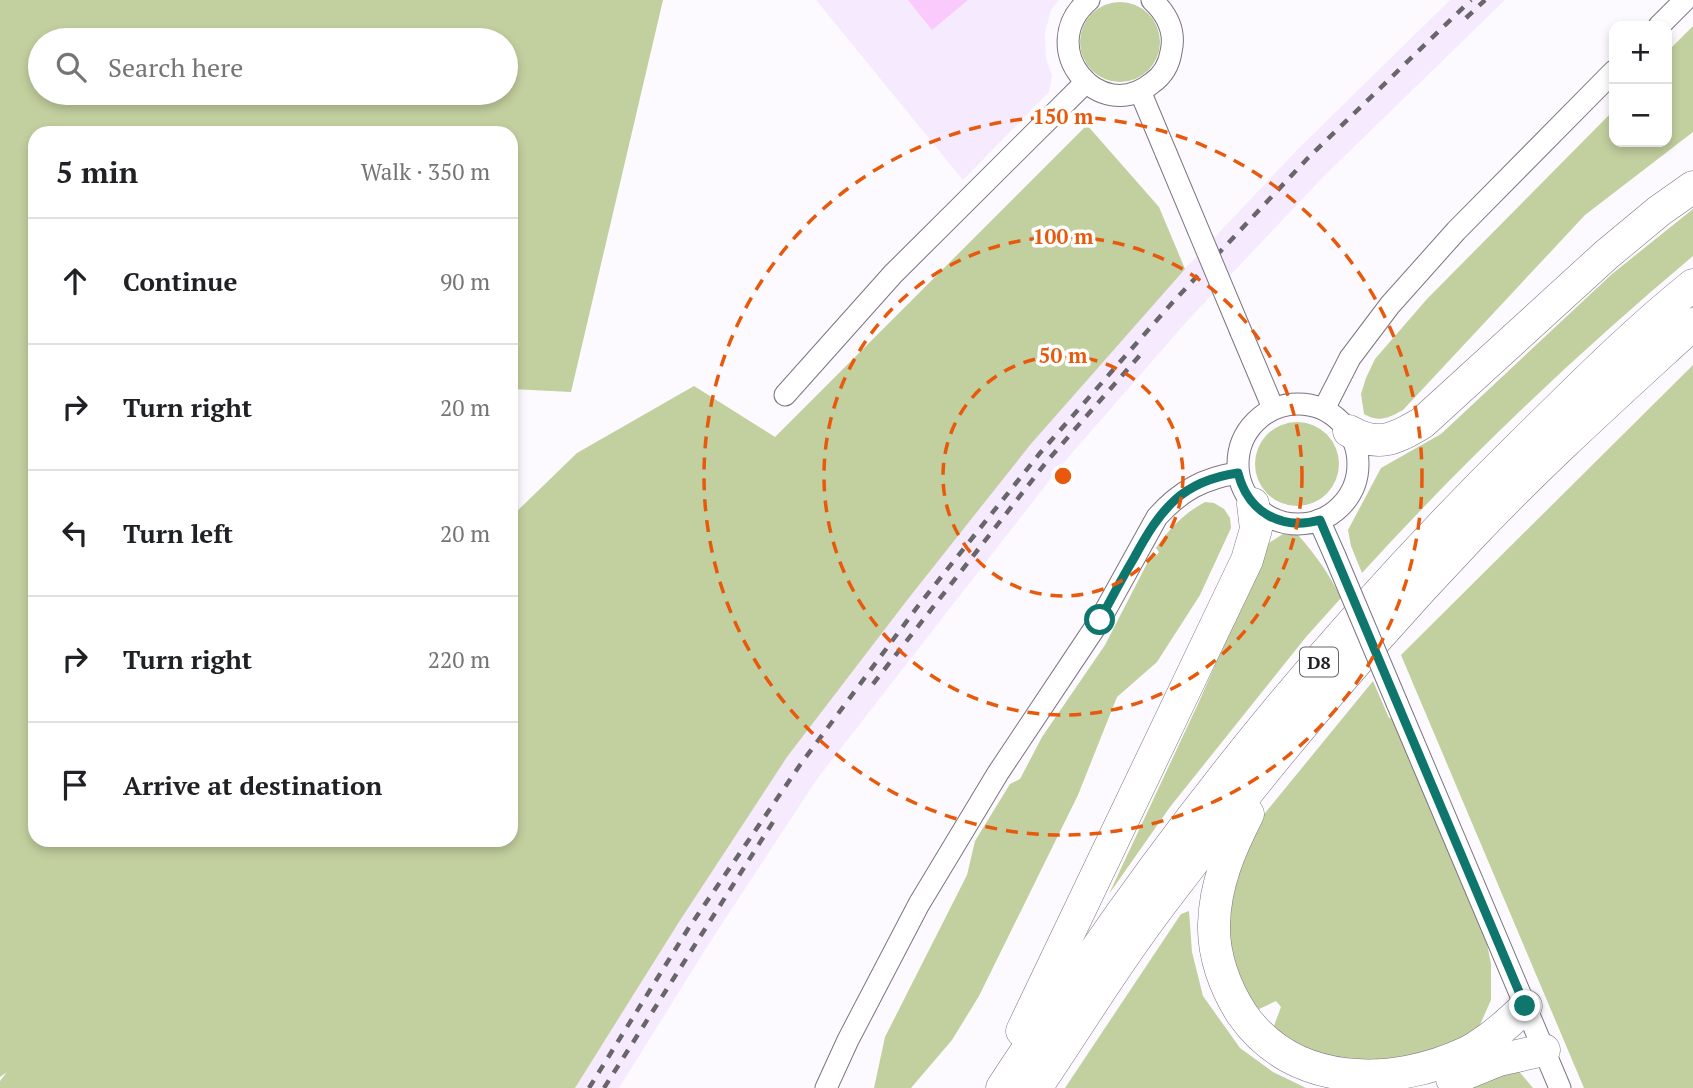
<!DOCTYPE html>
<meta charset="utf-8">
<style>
:root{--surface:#fff;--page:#f2f2f2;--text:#202124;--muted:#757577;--line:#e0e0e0}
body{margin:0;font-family:"PT Serif",serif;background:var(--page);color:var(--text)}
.controls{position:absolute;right:21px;top:21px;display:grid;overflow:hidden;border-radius:14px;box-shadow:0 4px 10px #0003}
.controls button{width:63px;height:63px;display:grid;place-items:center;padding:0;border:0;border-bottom:2px solid var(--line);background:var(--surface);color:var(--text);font:35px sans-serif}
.stop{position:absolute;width:21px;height:21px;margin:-16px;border:5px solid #0f766e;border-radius:50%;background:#fff}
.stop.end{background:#0f766e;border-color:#fff;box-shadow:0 2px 7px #0008}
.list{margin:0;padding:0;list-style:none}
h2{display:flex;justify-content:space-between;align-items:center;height:91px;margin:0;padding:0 28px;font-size:30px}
h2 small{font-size:23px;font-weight:400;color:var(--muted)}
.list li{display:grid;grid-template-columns:46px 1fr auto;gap:21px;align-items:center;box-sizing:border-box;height:126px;padding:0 28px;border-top:2px solid var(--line)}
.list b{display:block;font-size:26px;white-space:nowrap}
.list em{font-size:23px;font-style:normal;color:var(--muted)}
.icon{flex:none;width:38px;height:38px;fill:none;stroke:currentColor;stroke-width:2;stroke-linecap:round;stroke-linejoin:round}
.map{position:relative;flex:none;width:1693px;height:1088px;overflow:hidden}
.search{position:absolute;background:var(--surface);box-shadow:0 4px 10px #0003;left:28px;top:28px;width:490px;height:77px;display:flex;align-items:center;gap:18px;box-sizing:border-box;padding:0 24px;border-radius:38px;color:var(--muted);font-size:26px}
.panel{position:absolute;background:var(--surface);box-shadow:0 4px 10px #0003;left:28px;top:126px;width:490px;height:721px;border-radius:21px}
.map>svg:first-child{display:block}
</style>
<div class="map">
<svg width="1693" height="1088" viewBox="0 0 1693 1088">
<rect width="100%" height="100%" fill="#fcfafe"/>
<g fill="#f6ebfe">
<path d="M 816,0 L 1059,0 L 1051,10 L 1045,33 L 1046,58 L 1052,76 L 1049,92 L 963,180 Z"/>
<path d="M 1450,0 L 1505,0 L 1324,176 L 1189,319 L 1059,468 L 817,779 L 710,942 L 619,1088 L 575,1088 L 679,922 L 787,757 L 908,599 L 1030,444 L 1161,294 L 1297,150 Z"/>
</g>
<g fill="#c2cf9e" fill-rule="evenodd">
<path d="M 0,0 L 663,0 L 571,392 L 511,389 L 511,133 L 35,133 L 35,513 L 31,525 L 35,542 L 35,840 L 511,840 L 511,517 L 577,453 L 694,386 L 775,437 L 1087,125 L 1159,207 L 1185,269 L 1030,445 L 908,599 L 787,757 L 679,922 L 575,1088 L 0,1088 L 0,1081 L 7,1072 L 0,1077 ZM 40,40 L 506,40 L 506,93 L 40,93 Z"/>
<circle cx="1120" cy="42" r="40"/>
<path d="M 1693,26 L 1693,132 L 1585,215 L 1403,410 C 1388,418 1380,423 1364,414 L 1361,394 L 1366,378 L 1375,359 L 1427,299 L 1614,110 L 1614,142 L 1667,142 L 1667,52 Z"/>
<path d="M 1693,209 L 1693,256 C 1576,354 1465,460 1362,573 L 1351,546 L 1348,530 L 1381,468 L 1441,434 L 1612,274 Z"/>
<path d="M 1693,365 L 1693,1088 L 1584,1088 L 1401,655 Z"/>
<circle cx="1297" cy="464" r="42"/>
<path d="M 1205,502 L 1214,503 L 1224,509 L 1230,518 L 1231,528 L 1200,595 L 1157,662 L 1117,697 L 1078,795 L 979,996 L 952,1040 L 911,1088 L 874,1088 L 885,1037 L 967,875 L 975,841 L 1010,784 L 1020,779 L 1042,737 L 1105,645 L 1153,552 L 1157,555 L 1159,552 L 1156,548 C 1170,528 1183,514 1205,502 Z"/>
<path d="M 1283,534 L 1298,535 C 1316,555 1329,574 1341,598 L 1306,637 L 1170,807 L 1109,894 L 1198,704 L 1269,543 Z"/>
<path d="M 1373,681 L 1389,718 L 1393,719 L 1485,934 L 1491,964 L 1491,1000 L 1479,1027 L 1430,1060 L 1319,1065 L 1271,1034 L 1281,1007 L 1276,1001 L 1257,1010 L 1238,988 L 1226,919 L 1232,878 L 1261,818 Z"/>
<path d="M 1189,911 L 1192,952 L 1203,996 L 1240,1048 L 1273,1072 L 1306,1088 L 1065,1088 L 1181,914 Z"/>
<path d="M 1517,1069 L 1533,1088 L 1473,1088 Z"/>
</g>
<path fill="#fbcafc" d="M 908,0 L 968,0 L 932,30 Z"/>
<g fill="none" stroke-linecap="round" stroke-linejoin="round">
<defs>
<g id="minor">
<path d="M 1089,0 C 1034,47 1099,126 1152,83 C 1162,76 1169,65 1171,52 C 1176,31 1167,14 1152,0"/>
<path d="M 1659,26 L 1685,0"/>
<path d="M 1140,91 L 1166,153"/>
<path d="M 1241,332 L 1273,408"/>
<path d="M 785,395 L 893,274 L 1086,82"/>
<circle cx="1298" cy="464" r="60"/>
<path d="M 1324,409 L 1350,358 L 1390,305 L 1456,231 L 1614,71"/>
<path d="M 1319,520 L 1335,556"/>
<path d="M 1397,703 L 1560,1088"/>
<path d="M 826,1088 L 848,1040 L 919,904 L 998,773 L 1100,620 L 1157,517 C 1180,491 1204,478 1238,473"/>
</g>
<g id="highway">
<path d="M 1349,431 C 1378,448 1395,439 1422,423 L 1606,255 L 1659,211 L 1693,187"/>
<path d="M 1248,814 C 1230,849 1215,884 1214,924 C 1213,955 1225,988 1242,1014 C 1293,1088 1392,1088 1468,1052 C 1490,1040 1508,1024 1526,1006"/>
<path d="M 1022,1031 L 1247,560 L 1256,529 L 1253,504"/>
<path d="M 1452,1079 L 1499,1060 L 1544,1050"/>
<path d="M 1002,1088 C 1029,1046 1058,1005 1086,964 C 1214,778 1360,603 1521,445 C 1577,390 1632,334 1693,285"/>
<path d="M 1036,1088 C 1079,1024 1120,957 1167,896 C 1261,771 1363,649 1471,536 C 1541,462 1618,393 1693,324"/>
</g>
</defs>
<use href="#minor" stroke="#7d7483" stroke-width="23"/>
<use href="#highway" stroke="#7d7483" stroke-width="33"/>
<use href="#minor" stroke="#fff" stroke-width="21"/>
<use href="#highway" stroke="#fff" stroke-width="32"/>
<g stroke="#68666b" stroke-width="4.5" stroke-dasharray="9 9" stroke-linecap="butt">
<path d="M 1466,18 L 1485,0"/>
<path d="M 873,684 L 1048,460 L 1140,355"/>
<path d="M 589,1088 L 688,929 L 800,765 L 918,606 L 1040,453 L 1172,303 L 1307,159 L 1471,0"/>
<path d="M 604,1088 L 773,822"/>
</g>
<defs>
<g id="minor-bridge">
<path d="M 1166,153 L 1241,332"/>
<path d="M 1335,556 L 1397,703"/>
</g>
</defs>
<use href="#minor-bridge" stroke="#7d7483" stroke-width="23" stroke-linecap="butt"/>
<use href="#minor-bridge" stroke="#fff" stroke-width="21"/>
</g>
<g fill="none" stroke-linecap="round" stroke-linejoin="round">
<path stroke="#0f766e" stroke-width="9" d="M 1100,620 C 1111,599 1122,578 1134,558 C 1160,510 1181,481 1238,473 C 1248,512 1281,531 1320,520 L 1525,1006"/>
</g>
<g fill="none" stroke="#e8590c" stroke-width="3.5" stroke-dasharray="12 9">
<circle cx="1063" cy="476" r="120"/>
<circle cx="1063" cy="476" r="239"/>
<circle cx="1063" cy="476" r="359"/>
</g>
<g text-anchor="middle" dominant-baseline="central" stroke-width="7" stroke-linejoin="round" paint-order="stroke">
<rect fill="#fff" stroke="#656367" stroke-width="2" x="1300" y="647.5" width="38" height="29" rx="5"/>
<g font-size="18" font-weight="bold" fill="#232026">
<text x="1319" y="662">D8</text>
</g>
</g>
<circle cx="1063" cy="476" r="10" fill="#e8590c" stroke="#fff" stroke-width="3.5"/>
<g font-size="21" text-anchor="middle" font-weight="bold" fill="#e8590c" stroke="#fff" stroke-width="7" stroke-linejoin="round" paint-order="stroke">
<text x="1063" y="124">150 m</text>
<text x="1063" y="244">100 m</text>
<text x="1063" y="363">50 m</text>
</g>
</svg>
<div class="controls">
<button>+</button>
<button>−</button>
</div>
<div class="stop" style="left:1100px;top:620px"></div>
<div class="stop end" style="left:1525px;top:1006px"></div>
<div class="search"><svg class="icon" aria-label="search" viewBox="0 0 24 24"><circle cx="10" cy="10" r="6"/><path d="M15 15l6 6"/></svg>Search here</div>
<section class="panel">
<h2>5 min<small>Walk · 350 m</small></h2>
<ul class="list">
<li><svg class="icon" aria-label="ahead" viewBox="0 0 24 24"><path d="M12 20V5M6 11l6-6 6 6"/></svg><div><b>Continue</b></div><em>90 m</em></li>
<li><svg class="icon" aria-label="right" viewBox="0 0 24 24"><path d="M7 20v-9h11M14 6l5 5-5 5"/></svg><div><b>Turn right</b></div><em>20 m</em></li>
<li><svg class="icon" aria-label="left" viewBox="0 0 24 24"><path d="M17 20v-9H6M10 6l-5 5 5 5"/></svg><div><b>Turn left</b></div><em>20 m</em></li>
<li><svg class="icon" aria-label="right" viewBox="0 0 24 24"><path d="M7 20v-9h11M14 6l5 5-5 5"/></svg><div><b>Turn right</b></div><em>220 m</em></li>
<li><svg class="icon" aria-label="arrive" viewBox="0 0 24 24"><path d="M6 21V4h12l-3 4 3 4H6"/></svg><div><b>Arrive at destination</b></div></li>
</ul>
</section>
</div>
